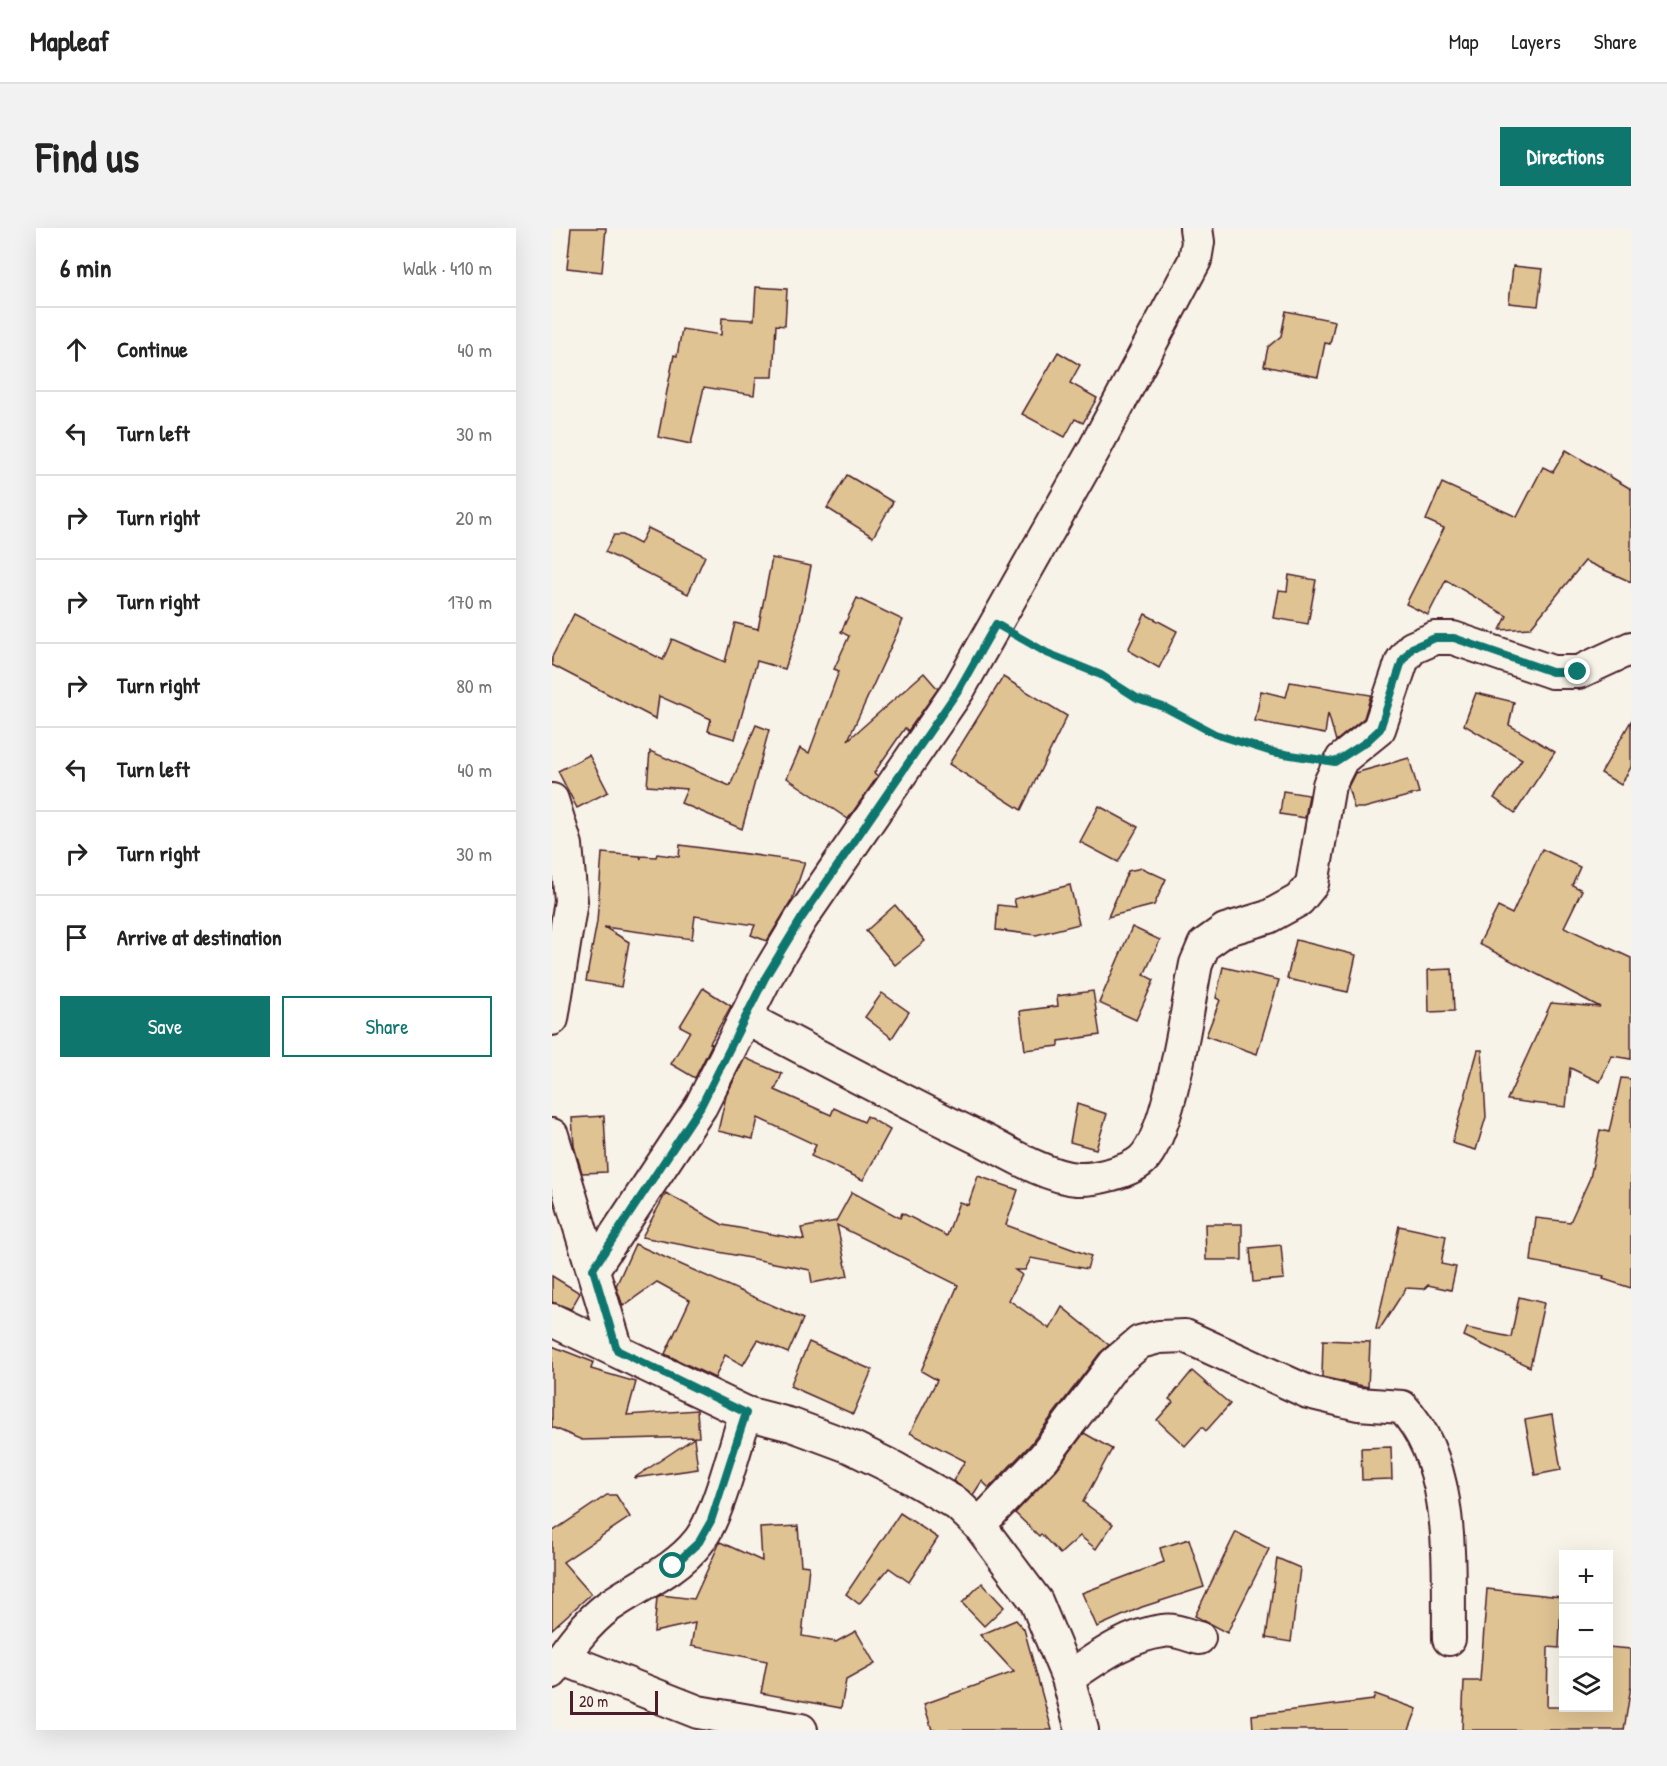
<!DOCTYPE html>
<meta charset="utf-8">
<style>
:root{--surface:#fff;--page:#f2f2f2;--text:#222;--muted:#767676;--line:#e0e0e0;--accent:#0f766e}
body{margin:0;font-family:"Patrick Hand",sans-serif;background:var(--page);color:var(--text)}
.controls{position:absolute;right:18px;bottom:18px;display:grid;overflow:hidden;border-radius:0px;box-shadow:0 6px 24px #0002}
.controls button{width:54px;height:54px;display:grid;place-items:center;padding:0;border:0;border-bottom:2px solid var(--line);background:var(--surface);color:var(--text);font:30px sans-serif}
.scale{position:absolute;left:18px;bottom:15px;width:88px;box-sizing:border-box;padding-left:6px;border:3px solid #4a1f2b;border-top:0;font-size:16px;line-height:21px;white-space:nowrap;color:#4a1f2b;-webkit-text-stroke:4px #f7f3e8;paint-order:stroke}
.stop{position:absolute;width:18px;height:18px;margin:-14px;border:4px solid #0f766e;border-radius:50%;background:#fff}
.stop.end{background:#0f766e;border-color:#fff;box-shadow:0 2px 6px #0008}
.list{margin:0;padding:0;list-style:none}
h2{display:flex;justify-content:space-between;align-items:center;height:78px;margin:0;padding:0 24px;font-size:26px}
h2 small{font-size:20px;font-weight:400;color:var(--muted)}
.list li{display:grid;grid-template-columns:39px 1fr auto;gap:18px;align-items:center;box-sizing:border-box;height:84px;padding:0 24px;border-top:2px solid var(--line)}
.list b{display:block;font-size:22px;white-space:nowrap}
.list em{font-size:20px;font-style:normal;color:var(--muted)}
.actions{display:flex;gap:12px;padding:18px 24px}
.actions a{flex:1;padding:14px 0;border:2px solid var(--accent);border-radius:0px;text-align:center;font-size:21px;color:var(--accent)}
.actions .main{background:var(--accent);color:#fff}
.icon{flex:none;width:33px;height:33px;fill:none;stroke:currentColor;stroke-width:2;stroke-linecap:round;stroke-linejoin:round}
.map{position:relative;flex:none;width:1079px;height:1502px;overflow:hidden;border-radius:0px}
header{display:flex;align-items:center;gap:36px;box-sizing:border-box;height:84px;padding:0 30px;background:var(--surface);border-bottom:2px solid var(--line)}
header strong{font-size:28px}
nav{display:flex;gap:33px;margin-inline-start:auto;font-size:21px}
.intro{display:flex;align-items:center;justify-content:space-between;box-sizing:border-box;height:144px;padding:0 36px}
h1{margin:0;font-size:42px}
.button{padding:15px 27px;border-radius:0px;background:var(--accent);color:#fff;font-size:21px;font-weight:700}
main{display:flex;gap:36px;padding:0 36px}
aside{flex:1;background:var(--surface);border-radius:0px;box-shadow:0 6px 24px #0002}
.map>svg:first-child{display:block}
</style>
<header>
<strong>Mapleaf</strong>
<nav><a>Map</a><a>Layers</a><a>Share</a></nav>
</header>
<div class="intro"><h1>Find us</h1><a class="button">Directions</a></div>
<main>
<aside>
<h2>6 min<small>Walk · 410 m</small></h2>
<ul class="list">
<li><svg class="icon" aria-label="ahead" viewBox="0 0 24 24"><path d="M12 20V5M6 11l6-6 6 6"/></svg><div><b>Continue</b></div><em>40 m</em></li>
<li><svg class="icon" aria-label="left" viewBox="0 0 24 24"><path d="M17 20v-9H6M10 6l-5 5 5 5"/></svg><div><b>Turn left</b></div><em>30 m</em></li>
<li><svg class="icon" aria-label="right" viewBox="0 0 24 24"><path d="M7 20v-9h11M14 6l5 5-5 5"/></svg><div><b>Turn right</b></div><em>20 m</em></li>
<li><svg class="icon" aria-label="right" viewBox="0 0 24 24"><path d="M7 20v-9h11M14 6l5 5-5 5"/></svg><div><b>Turn right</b></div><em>170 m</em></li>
<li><svg class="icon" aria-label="right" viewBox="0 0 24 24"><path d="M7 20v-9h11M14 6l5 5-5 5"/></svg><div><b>Turn right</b></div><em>80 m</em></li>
<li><svg class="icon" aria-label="left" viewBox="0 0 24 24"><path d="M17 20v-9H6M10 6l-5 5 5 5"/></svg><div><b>Turn left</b></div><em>40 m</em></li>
<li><svg class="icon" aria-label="right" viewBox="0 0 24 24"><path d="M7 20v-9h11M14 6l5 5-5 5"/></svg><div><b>Turn right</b></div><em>30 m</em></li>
<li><svg class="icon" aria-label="arrive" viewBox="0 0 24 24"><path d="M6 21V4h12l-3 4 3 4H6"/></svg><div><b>Arrive at destination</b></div></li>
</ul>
<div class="actions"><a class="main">Save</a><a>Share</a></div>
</aside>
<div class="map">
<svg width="1079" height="1502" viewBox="0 0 1079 1502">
<rect width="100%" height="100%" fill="#f7f3e8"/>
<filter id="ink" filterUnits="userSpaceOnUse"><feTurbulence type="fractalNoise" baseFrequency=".0167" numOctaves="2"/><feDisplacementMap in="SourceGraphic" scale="12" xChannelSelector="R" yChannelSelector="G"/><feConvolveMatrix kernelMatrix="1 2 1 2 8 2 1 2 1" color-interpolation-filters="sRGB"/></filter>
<g filter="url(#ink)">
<g fill="#dfc393" stroke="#4a1f2b" stroke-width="1.5">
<path d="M 19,0 L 54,0 L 50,44 L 15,40 Z"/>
<path d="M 961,38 L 991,41 L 986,78 L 957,75 Z"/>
<path d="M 204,59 L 235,61 L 233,98 L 224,97 L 221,149 L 204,149 L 202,167 L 152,159 L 139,216 L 106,209 L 122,127 L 125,128 L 130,101 L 169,107 L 170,90 L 202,92 Z"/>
<path d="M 734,83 L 783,93 L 778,116 L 773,115 L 766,149 L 712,138 L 716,119 L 729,108 Z"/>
<path d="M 506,124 L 528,137 L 518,155 L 545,170 L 531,195 L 523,191 L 513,209 L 470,186 Z"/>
<path d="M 1014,222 L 1079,261 L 1079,354 L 1033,333 L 978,400 L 948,402 L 955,388 L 894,352 L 876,387 L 854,376 L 892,300 L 874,292 L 890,255 L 965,289 L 991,239 L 1001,244 Z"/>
<path d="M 295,247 L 341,274 L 321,309 L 275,280 Z"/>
<path d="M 96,300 L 153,328 L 136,366 L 53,324 L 62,307 L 71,307 L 88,316 Z"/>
<path d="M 220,330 L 259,338 L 247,397 L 233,441 L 205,433 L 183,511 L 156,503 L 159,491 L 107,468 L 104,491 L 0,437 L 0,429 L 22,386 L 111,432 L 120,411 L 173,434 L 183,395 L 206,401 Z"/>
<path d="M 737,347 L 764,352 L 756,396 L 722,390 L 727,362 L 735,363 Z"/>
<path d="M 305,370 L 351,392 L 296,512 L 372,445 L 386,461 L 356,503 L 353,500 L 322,545 L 326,548 L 296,591 L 235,550 L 248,520 L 257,525 L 287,443 L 282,441 L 297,408 L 289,404 Z"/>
<path d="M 593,386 L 625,403 L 607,440 L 576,422 Z"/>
<path d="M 451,449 L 515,488 L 469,582 L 397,536 Z"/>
<path d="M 738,454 L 769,459 L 819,467 L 812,490 L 784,513 L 776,485 L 773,506 L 703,493 L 709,463 L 734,469 Z"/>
<path d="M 924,465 L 962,474 L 957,497 L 1003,524 L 963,585 L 942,570 L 970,531 L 912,497 Z"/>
<path d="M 1079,493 L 1079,539 L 1069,557 L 1049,545 Z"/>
<path d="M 204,497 L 217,502 L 190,601 L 129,575 L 135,561 L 95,558 L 98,523 L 178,558 Z"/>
<path d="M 37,527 L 56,564 L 25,580 L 6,543 Z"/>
<path d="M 857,530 L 867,565 L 812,580 L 802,580 L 796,559 L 803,545 Z"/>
<path d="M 731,563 L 757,567 L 753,590 L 728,586 Z"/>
<path d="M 547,578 L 586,599 L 566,634 L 528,614 Z"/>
<path d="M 128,617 L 253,634 L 240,672 L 215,713 L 199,707 L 203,697 L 143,688 L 140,711 L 52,699 L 77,714 L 69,759 L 34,753 L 45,694 L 50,625 L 88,628 L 89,631 L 89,628 L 104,629 L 105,626 L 127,629 Z"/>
<path d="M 990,621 L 1028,639 L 1020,657 L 1030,662 L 1012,699 L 1079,730 L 1079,831 L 1060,828 L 1048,854 L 1018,840 L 1014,879 L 955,872 L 999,775 L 1048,779 L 927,716 L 946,679 L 960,686 Z"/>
<path d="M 590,640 L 614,651 L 602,677 L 556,689 L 576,643 Z"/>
<path d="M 518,657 L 527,696 L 484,707 L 444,702 L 446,677 L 464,679 L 462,671 Z"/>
<path d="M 343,677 L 373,713 L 343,737 L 314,703 Z"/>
<path d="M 580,699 L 608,712 L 592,747 L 602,752 L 584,792 L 547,775 Z"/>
<path d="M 744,712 L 804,727 L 796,764 L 735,751 Z"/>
<path d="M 671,739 L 727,752 L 705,826 L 654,808 L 668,772 L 664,770 Z"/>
<path d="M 900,741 L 902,783 L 877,784 L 876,742 Z"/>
<path d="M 151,760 L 179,778 L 158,815 L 160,816 L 143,850 L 119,836 L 138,803 L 128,798 Z"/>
<path d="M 541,763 L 548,807 L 507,813 L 507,818 L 473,822 L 468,783 L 506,778 L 505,768 Z"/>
<path d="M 330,765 L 357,784 L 340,810 L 313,789 Z"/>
<path d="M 926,822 L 930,822 L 934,889 L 924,922 L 900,915 Z"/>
<path d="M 193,830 L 230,846 L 223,862 L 279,887 L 282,880 L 312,894 L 315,888 L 338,902 L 311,952 L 259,928 L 264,917 L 206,890 L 201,911 L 166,903 L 174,868 Z"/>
<path d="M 1069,850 L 1079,851 L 1079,1060 L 1051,1051 L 1052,1048 L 979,1033 L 984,990 L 1018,994 L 1038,950 L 1048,902 L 1057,904 Z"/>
<path d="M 525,876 L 555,886 L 544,921 L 518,914 Z"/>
<path d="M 52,888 L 55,944 L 30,945 L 22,918 L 20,890 Z"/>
<path d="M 426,948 L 466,962 L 454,997 L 539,1028 L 535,1041 L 479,1030 L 473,1042 L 463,1042 L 470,1047 L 457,1072 L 498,1101 L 510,1079 L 557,1117 L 548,1125 L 478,1217 L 437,1260 L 430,1253 L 421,1267 L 401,1253 L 413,1233 L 358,1205 L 385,1152 L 369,1143 L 406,1057 L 285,997 L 296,1048 L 260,1055 L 258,1042 L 90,1009 L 114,965 L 171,997 L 252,1012 L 249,1000 L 284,993 L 300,964 L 348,990 L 350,985 L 395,1008 L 407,974 L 416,977 Z"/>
<path d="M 653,996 L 690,996 L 690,1032 L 654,1032 Z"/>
<path d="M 847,998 L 894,1008 L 889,1036 L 904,1039 L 899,1062 L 876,1057 L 872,1061 L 854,1060 L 827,1102 L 824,1101 Z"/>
<path d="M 83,1016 L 251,1091 L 236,1125 L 206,1112 L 191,1137 L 173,1127 L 163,1150 L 113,1126 L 138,1072 L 105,1054 L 71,1078 L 64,1058 Z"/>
<path d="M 729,1017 L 732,1051 L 701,1054 L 698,1020 Z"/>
<path d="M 0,1048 L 28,1065 L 19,1081 L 0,1074 Z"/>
<path d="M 967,1069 L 992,1075 L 978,1139 L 912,1108 L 915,1100 L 959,1109 Z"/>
<path d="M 771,1112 L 818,1114 L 816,1159 L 770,1149 Z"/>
<path d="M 257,1114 L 320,1142 L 301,1186 L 238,1158 Z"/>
<path d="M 0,1118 L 41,1134 L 39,1141 L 84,1154 L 75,1187 L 145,1182 L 147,1209 L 30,1212 L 0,1199 Z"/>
<path d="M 640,1143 L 678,1176 L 654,1203 L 650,1199 L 633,1218 L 605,1192 L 621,1174 L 617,1171 Z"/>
<path d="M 1000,1187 L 1009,1242 L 983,1247 L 973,1192 Z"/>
<path d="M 532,1205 L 560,1221 L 531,1274 L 561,1296 L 544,1321 L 528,1308 L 508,1326 L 489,1306 L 487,1308 L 463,1285 L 505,1241 Z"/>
<path d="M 142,1210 L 146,1241 L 82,1250 Z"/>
<path d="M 839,1219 L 840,1251 L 810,1252 L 809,1220 Z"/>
<path d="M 55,1267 L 64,1267 L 78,1289 L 11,1334 L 39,1366 L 0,1401 L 0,1304 Z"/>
<path d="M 348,1285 L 386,1310 L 357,1354 L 337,1340 L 307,1376 L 294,1366 Z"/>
<path d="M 246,1298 L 249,1337 L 257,1338 L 250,1408 L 284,1414 L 304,1403 L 323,1436 L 294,1452 L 289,1480 L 209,1465 L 215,1433 L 139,1418 L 143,1395 L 102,1404 L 105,1369 L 109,1367 L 142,1371 L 168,1314 L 210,1333 L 208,1300 Z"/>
<path d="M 684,1304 L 717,1321 L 675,1405 L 643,1388 Z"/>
<path d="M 637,1311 L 652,1359 L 590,1379 L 545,1399 L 530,1365 L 612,1334 L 608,1320 Z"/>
<path d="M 725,1330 L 748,1340 L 739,1414 L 714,1410 Z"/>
<path d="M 430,1355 L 452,1379 L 432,1398 L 410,1375 Z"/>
<path d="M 935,1361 L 1009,1369 L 1007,1420 L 996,1419 L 995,1479 L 1056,1479 L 1056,1419 L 1079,1421 L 1079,1458 L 1072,1502 L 910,1502 L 912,1453 L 928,1453 Z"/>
<path d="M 464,1392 L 472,1401 L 500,1502 L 380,1502 L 372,1476 L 462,1444 L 428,1407 Z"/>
<path d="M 823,1466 L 865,1481 L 857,1502 L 701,1502 L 700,1487 L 821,1472 Z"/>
</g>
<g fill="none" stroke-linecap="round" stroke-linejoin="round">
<defs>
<g id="minor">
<path d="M 0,572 L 14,617 L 19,673 L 0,791"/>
<path d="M 194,790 C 273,832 352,874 433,913 C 458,926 496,949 525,951 C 542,952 577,944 590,932 C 619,905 635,779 644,736 L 652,717 L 673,702 L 716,689 L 747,672 L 760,656 L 777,557 L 790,531 L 827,501 L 850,433 L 860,420 L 883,410 L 901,410 L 1000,444 L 1027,444 L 1079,420"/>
<path d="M 0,907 L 65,1122"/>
<path d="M 41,1041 L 149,878 L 213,751 L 249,691 L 407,461 L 543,220 L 643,32 L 646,14 L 644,0"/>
<path d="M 0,1092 L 194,1185 L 240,1197 L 299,1219 L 342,1240 L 405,1276 L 427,1297 L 484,1373 L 516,1450 L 530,1502"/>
<path d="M 427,1297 L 492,1229 L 562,1136 L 588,1114 L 607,1109 L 633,1108 L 756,1164 L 806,1176 L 850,1179 C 904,1236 896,1338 897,1411"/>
<path d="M 9,1430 L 146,1484 L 249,1502"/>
<path d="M 0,1444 C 16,1420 34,1395 57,1378 C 87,1357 123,1343 146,1314 C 166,1290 183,1217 194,1185"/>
<path d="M 516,1450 C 544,1431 576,1407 611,1403 C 622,1401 636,1407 647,1410"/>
</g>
</defs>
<use href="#minor" stroke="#4a1f2b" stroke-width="36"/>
<path stroke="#4a1f2b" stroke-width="4" stroke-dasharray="1.5 4.5" stroke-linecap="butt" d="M 469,410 L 495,425 L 549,447 L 585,470 L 614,481 L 663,506 L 756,531"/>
<use href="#minor" stroke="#f7f3e8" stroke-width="32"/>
</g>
</g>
<g fill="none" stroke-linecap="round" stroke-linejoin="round" filter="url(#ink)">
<path stroke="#0f766e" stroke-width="8" d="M 121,1338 L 147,1314 L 159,1293 L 194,1185 L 65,1122 L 41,1041 L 149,878 L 213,750 L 249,691 L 407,461 L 444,396 L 495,425 L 549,447 L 585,470 L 614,480 L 663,506 L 720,524 L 783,534 L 814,514 L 828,501 L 850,433 L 860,420 L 883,410 L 902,410 L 1000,444 L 1026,444"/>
</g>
</svg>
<div class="controls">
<button>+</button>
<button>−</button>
<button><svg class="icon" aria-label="layers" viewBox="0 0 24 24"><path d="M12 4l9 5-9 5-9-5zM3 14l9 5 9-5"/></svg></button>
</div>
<div class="scale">20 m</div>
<div class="stop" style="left:121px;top:1338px"></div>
<div class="stop end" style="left:1026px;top:444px"></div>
</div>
</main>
